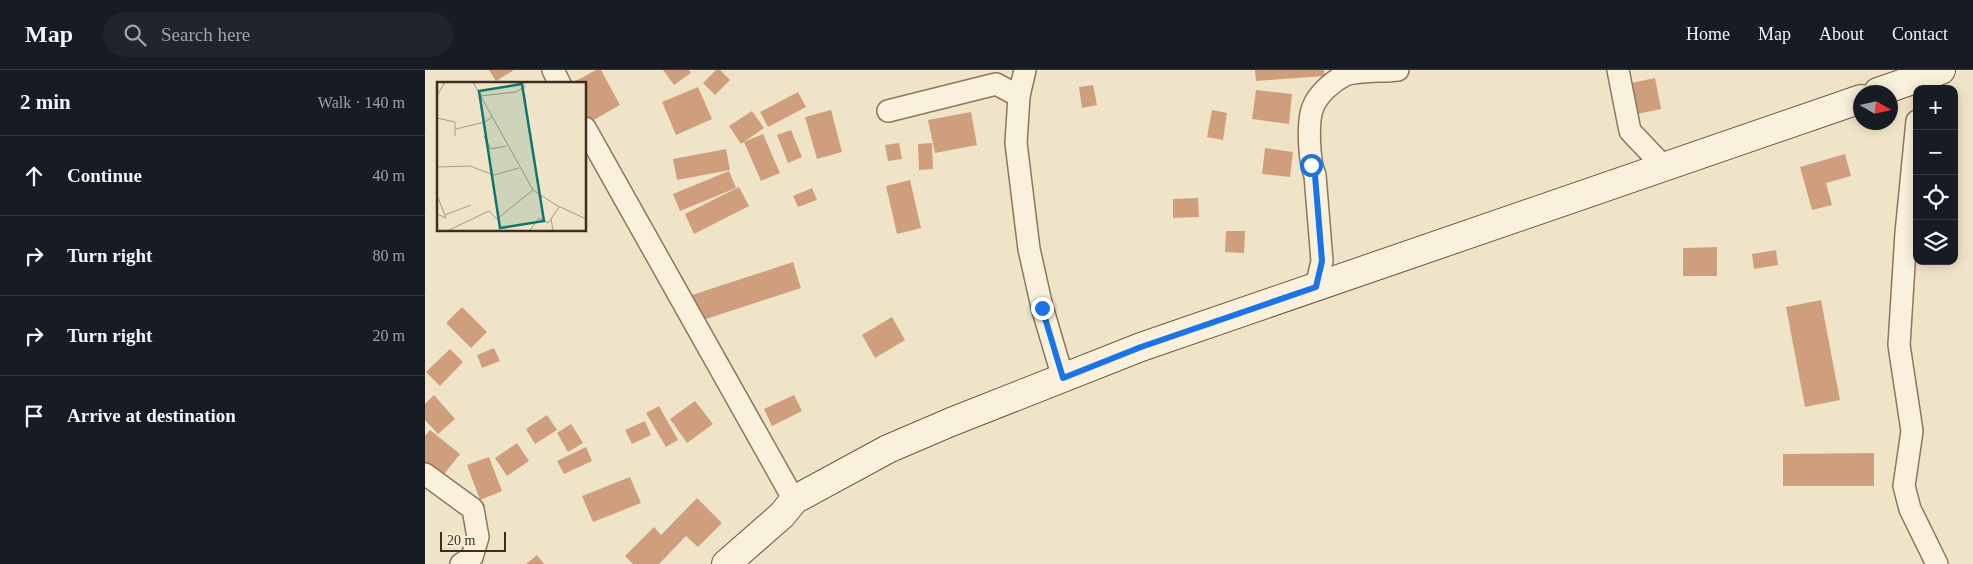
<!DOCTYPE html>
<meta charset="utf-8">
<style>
:root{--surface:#171b24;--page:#20242c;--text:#f1f3f6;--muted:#9ea1a6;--line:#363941}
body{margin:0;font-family:Georgia,serif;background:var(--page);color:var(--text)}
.controls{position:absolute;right:15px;top:15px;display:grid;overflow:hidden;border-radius:10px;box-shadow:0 2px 12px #0003}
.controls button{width:45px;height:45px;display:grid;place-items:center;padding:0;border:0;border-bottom:1px solid var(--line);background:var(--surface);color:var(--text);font:25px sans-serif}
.compass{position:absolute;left:1428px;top:15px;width:45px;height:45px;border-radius:50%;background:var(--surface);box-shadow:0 2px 12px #0003;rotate:99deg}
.scale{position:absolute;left:15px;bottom:12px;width:66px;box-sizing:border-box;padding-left:5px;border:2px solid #3d2e20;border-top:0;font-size:14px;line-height:18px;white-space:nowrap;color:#3d2e20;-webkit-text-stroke:4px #f7eed8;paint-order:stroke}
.stop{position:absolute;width:15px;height:15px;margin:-11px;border:4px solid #1a73e8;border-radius:50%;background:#fff}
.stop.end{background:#1a73e8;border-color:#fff;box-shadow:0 1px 5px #0008}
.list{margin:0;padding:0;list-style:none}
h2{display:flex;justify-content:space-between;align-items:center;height:65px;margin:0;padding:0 20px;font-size:21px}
h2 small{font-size:16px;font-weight:400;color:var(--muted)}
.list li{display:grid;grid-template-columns:32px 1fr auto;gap:15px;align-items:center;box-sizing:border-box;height:80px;padding:0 20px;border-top:1px solid var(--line)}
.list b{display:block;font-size:19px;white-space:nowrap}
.list em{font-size:16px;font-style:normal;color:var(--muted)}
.icon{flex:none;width:28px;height:28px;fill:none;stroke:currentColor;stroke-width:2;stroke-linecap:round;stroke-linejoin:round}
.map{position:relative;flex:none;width:1548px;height:494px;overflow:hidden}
header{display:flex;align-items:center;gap:30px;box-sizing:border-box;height:70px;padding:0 25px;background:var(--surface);border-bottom:1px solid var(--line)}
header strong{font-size:24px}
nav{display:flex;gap:28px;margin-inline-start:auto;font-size:18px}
.search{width:350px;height:45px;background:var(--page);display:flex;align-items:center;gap:12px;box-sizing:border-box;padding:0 18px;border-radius:28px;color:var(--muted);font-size:19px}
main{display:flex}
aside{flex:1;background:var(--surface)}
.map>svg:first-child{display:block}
</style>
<header>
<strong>Map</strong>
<div class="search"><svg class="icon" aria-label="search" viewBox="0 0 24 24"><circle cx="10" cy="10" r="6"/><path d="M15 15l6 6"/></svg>Search here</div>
<nav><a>Home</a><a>Map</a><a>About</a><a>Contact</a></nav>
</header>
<main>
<aside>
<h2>2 min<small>Walk · 140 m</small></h2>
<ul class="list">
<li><svg class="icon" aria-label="ahead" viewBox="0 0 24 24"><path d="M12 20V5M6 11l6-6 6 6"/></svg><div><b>Continue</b></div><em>40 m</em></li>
<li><svg class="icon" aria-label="right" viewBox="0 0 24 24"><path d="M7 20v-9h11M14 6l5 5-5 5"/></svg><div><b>Turn right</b></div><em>80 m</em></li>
<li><svg class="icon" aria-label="right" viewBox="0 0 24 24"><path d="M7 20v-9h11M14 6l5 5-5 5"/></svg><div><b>Turn right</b></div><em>20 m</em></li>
<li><svg class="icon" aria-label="arrive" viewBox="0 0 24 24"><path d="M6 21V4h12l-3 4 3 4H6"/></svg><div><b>Arrive at destination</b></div></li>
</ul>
</aside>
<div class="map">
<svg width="1548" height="494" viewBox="0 0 1548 494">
<rect width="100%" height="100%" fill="#f0e4c8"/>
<g fill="#cf9f7d">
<path d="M 64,0 L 89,0 L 71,11 Z"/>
<path d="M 171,0 L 176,0 L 195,35 L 165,52 L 160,43 L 160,14 L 145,14 Z"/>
<path d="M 238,0 L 264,0 L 266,3 L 249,15 Z"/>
<path d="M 291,0 L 295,0 L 305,10 L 290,25 L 278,13 Z"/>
<path d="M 830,0 L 899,0 L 899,6 L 831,11 Z"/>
<path d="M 1230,8 L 1236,39 L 1212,44 L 1206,13 Z"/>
<path d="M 668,15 L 672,35 L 657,38 L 654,17 Z"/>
<path d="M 273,17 L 287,49 L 251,65 L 237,32 Z"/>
<path d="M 831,20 L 867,24 L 864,54 L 827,49 Z"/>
<path d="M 373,22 L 381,37 L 343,57 L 335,42 Z"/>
<path d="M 406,40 L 417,82 L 392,89 L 380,47 Z"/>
<path d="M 787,40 L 802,43 L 798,70 L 782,67 Z"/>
<path d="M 327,41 L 339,58 L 316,74 L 304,56 Z"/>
<path d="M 546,42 L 552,75 L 510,83 L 503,50 Z"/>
<path d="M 366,60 L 377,87 L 363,93 L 352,65 Z"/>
<path d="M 338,64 L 355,103 L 336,111 L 319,72 Z"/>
<path d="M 474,73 L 477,89 L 463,91 L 460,75 Z"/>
<path d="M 507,73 L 508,99 L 494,100 L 493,74 Z"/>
<path d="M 840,78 L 868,82 L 865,107 L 837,104 Z"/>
<path d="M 301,79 L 305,100 L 252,110 L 248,89 Z"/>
<path d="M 1420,84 L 1426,106 L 1401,113 L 1407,135 L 1387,140 L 1375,97 Z"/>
<path d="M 304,101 L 311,118 L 255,141 L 248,124 Z"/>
<path d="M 485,110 L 496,158 L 472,164 L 461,116 Z"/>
<path d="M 314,117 L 324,136 L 269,164 L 260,144 Z"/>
<path d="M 387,118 L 392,130 L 373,137 L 368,126 Z"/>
<path d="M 773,128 L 774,147 L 748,148 L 748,129 Z"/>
<path d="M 801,161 L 820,161 L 819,183 L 800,182 Z"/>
<path d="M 1292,177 L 1292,206 L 1258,206 L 1258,178 Z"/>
<path d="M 1351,180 L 1353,195 L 1329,199 L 1327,184 Z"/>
<path d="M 368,192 L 376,218 L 275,251 L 267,225 Z"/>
<path d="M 1396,230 L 1415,330 L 1380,337 L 1361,237 Z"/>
<path d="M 37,237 L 62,262 L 46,278 L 21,253 Z"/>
<path d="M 467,247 L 480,270 L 450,288 L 437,265 Z"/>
<path d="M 69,278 L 75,291 L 57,298 L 52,285 Z"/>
<path d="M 25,279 L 38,292 L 15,316 L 1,302 Z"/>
<path d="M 9,325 L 30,349 L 13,364 L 0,350 L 0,334 Z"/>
<path d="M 369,325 L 377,341 L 347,356 L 339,339 Z"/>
<path d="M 270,331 L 288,354 L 262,373 L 245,349 Z"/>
<path d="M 234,336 L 253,370 L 241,377 L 221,343 Z"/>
<path d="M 122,345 L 132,360 L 110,374 L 101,359 Z"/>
<path d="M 220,351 L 226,365 L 207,374 L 200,360 Z"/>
<path d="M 146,354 L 158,373 L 143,382 L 132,363 Z"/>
<path d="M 5,360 L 35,384 L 16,408 L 0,395 L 0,366 Z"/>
<path d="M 92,373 L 104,391 L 82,406 L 70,388 Z"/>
<path d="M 161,377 L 167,391 L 139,404 L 132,391 Z"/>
<path d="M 1449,383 L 1449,416 L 1358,416 L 1358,384 Z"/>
<path d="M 64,387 L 77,421 L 55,430 L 42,395 Z"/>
<path d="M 205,407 L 216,433 L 168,452 L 157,426 Z"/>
<path d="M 272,428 L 297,453 L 273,477 L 261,466 L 234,494 L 208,494 L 200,486 L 229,457 L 236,465 Z"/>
<path d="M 112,485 L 119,494 L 101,494 Z"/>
</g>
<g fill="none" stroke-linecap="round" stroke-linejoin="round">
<defs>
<g id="street">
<path d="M 128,0 L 135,14"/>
<path d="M 600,0 L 594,26 L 591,73 L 604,179 L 617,237 L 638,308"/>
<path d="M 1193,0 L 1205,61 L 1239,97"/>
<path d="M 463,41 L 571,14 L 594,26"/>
<path d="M 1492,51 L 1481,163 L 1474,275 L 1487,361 L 1479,416 L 1485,439 L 1512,494"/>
<path d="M 160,58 L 369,430"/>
<path d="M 891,217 L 897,191 L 890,105 C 884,92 882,51 888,37 C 893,24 908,11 920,5 C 936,0 956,2 973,0"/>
<path d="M 0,404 L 48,439 L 53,467 L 47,487 L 36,494"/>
</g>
<g id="secondary">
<path d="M 1453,22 L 1516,0"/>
<path d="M 301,494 L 357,445 L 369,430 L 463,379 L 526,352 L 716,277 L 1436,29"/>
</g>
</defs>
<use href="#street" stroke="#8d765c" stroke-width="24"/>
<use href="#secondary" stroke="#6f573f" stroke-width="30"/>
<use href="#street" stroke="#faf1dc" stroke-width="21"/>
<use href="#secondary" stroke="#faf1dc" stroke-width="28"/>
</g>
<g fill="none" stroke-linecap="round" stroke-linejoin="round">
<path stroke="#1a73e8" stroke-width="6" d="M 617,238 L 638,308 L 716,277 L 891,217 L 897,191 L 890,105 L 886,95"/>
</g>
<g transform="translate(12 12)">
<rect width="149" height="149" fill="#f0e4c8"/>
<path fill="none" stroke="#a89b85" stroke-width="1" d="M 36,0 L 96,108 L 119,123 L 149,137M 0,14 L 8,0M 43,14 L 79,10 L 89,4M 0,36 L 18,40 L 18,54M 19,47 L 48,40 L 55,35M 47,54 L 54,67 L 69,64M 0,85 L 33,84 L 57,93 L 82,86M 0,113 L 9,136 L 0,132M 8,133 L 34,123M 12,148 L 52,129 L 60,137 L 96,108M 93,148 L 102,136 L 111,141 L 114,137M 116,148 L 114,137 L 122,125"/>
<path fill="#0f766e" fill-opacity="0.15" stroke="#0f766e" stroke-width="2.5" d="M 85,2 L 107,139 L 63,146 L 42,9 Z"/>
<rect width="149" height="149" fill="none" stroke="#3d2e20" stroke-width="2.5"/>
</g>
</svg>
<div class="controls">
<button>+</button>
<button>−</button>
<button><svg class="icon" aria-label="locate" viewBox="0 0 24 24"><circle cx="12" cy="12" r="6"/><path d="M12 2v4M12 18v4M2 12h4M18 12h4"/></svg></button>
<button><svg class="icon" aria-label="layers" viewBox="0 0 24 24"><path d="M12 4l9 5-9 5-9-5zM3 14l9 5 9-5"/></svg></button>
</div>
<svg class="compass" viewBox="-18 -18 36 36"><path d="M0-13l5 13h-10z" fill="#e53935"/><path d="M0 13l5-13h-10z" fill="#9ea1a6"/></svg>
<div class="scale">20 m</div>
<div class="stop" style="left:886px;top:95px"></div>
<div class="stop end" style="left:617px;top:238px"></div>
</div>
</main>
